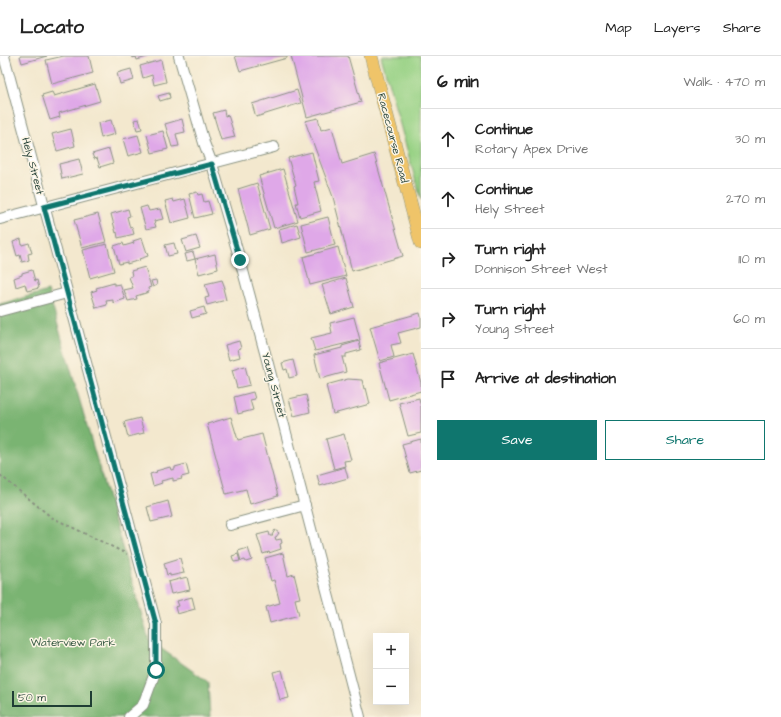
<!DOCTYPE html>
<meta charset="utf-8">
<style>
:root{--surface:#fff;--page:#f2f2f2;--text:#222;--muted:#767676;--line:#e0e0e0;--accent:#0f766e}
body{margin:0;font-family:"Architects Daughter",sans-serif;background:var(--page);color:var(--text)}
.controls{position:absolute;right:12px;bottom:12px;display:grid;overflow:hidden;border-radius:0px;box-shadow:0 4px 16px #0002}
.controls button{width:36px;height:36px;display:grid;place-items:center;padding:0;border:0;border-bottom:1px solid var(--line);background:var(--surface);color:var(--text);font:20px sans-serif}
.scale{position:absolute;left:12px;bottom:10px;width:80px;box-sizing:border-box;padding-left:4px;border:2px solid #1f3d34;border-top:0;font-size:11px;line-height:14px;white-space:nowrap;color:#1f3d34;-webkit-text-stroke:3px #fcf5e5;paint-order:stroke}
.stop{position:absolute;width:12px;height:12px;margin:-9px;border:3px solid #0f766e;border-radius:50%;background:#fff}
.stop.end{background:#0f766e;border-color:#fff;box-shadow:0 1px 4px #0008}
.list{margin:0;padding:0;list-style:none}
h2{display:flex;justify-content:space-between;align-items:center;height:52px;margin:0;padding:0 16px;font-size:17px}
h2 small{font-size:13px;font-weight:400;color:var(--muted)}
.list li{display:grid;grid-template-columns:26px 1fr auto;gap:12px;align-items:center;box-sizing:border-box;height:60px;padding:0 16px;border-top:1px solid var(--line)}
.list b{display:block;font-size:15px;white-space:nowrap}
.list p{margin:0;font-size:13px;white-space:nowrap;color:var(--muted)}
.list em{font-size:13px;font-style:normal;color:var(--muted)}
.actions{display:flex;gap:8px;padding:12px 16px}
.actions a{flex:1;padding:9px 0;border:1px solid var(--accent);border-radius:0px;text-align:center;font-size:14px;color:var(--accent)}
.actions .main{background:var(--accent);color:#fff}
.icon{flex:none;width:22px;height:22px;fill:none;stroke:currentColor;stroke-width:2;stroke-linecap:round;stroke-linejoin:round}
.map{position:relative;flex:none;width:421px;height:661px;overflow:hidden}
header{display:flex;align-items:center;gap:24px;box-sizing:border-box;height:56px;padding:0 20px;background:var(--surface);border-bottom:1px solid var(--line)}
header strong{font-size:19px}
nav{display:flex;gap:22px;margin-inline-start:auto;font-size:14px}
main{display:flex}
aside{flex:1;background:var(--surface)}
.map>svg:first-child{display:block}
</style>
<header>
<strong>Locato</strong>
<nav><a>Map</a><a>Layers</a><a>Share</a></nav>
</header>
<main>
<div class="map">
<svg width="421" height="661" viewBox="0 0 421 661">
<rect width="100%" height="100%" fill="#fcf5e5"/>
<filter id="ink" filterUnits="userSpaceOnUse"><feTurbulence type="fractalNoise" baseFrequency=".025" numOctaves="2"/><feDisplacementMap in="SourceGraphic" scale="8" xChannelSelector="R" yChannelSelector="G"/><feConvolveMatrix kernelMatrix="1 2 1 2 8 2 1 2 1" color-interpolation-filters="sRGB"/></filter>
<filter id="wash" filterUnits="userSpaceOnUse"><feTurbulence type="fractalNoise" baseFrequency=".012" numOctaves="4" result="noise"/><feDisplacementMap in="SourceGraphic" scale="16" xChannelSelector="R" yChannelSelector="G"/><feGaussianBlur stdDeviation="0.9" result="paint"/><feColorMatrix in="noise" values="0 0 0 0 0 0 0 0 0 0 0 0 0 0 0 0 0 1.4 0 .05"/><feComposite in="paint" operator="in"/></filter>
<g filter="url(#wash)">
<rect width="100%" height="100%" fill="#f3e8ce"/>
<path fill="#98d285" stroke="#5c885c" d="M 381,0 L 421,0 L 421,144 Z"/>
<path fill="#7ab472" stroke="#4c7853" d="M 48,235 L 149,584 L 208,626 L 210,661 L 0,661 L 0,248 Z"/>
<g id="blocks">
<g fill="#dfa8e8">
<path d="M 20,0 L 47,0 L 22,7 Z"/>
<path d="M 64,0 L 89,0 L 93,17 L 52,28 L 46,4 Z"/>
<path d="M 131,0 L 150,0 L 137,4 L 136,1 L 132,2 Z"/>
<path d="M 235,0 L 287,0 L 287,2 L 240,15 Z"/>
<path d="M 291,0 L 348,0 L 361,46 L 307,61 Z"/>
<path d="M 161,4 L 166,26 L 154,29 L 152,19 L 143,22 L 140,10 Z"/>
<path d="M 131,13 L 134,24 L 120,28 L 117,17 Z"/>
<path d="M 95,28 L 100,45 L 59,57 L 60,61 L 50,64 L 42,39 L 52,36 L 54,40 Z"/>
<path d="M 297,34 L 301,47 L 256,61 L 252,48 Z"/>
<path d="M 169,37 L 170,42 L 160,45 L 158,40 Z"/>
<path d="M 224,54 L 225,60 L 228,59 L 235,81 L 221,84 L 213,57 Z"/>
<path d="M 318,62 L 321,74 L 332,71 L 342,108 L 374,98 L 403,200 L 352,215 L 333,141 L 305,65 Z"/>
<path d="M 139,63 L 142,73 L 137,74 L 134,64 Z"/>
<path d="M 182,63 L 185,76 L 176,78 L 179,90 L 172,91 L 165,68 Z"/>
<path d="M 111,64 L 115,78 L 101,82 L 98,67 Z"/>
<path d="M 71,73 L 75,90 L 57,95 L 52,78 Z"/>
<path d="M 163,75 L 168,93 L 152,97 L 147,79 Z"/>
<path d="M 138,79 L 143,96 L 128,100 L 123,83 Z"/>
<path d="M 109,93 L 113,107 L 100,111 L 97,102 L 94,103 L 92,98 Z"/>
<path d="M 312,96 L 319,125 L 314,126 L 321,155 L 300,161 L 296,147 L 298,147 L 294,130 L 296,129 L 288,102 Z"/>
<path d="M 79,103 L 83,118 L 62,123 L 59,108 Z"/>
<path d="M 283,113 L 298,165 L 274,172 L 259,120 Z"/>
<path d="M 257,127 L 270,173 L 250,179 L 238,133 Z"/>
<path d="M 197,136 L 198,139 L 202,138 L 204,146 L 208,145 L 212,158 L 195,162 L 189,138 Z"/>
<path d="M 173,143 L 174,146 L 185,143 L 190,162 L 171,167 L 165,145 Z"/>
<path d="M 147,150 L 149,155 L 160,153 L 163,163 L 154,165 L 156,171 L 146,173 L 140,152 Z"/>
<path d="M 128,153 L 130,160 L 127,161 L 130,172 L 132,171 L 134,178 L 118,182 L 117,176 L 116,177 L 111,158 Z"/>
<path d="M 98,158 L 106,186 L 82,192 L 74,164 Z"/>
<path d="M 328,161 L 335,189 L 308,196 L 301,168 Z"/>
<path d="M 297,168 L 301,181 L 282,187 L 279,173 Z"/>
<path d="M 196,180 L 200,192 L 186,196 L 182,184 Z"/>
<path d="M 142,182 L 148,200 L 139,203 L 140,204 L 127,208 L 127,206 L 119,208 L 114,190 L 123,187 L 124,190 L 134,187 L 133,185 Z"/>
<path d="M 21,183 L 22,189 L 29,187 L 32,197 L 28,198 L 29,204 L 22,206 L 20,199 L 17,200 L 13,186 Z"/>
<path d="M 174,187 L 177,198 L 168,200 L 165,189 Z"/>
<path d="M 107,188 L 114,215 L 90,222 L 83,194 Z"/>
<path d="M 338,191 L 346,220 L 310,229 L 303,201 Z"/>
<path d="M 193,196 L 195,203 L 187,205 L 185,198 Z"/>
<path d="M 215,198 L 218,213 L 199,218 L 195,203 Z"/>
<path d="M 145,211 L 151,231 L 148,232 L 149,236 L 136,240 L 137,243 L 128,245 L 124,234 L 133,232 L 129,221 L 132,220 L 131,215 Z"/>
<path d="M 32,214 L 35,225 L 37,224 L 39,232 L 27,235 L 25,228 L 16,231 L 14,222 L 22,219 L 22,217 Z"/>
<path d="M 346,222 L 354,251 L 331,258 L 322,229 Z"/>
<path d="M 156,224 L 157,229 L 153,231 L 151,225 Z"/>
<path d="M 222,224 L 225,232 L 223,232 L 226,244 L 207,249 L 205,242 L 209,241 L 205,228 Z"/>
<path d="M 114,227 L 114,229 L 120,228 L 125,243 L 113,247 L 113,244 L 106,245 L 107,249 L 96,252 L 91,236 L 97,234 L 96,232 Z"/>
<path d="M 204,251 L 206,258 L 192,262 L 190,255 Z"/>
<path d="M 420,257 L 421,261 L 421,271 L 398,277 L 401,287 L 391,289 L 394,301 L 380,305 L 370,271 Z"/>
<path d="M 354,261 L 360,284 L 315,295 L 311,282 L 332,277 L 330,267 Z"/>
<path d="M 239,285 L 241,292 L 238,293 L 240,301 L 229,304 L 225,289 Z"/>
<path d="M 359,285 L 361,294 L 346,298 L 346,301 L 342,301 L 346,316 L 320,323 L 314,299 L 342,292 L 342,290 Z"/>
<path d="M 413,298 L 421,327 L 421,335 L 389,344 L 379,307 Z"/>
<path d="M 293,304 L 297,320 L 289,322 L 287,313 L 284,314 L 282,307 Z"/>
<path d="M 245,310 L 250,329 L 237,332 L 232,314 Z"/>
<path d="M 348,323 L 362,324 L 364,333 L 366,332 L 370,348 L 333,358 L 326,329 Z"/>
<path d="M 253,336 L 255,343 L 250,344 L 253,354 L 238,358 L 234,341 Z"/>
<path d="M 306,339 L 310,356 L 294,360 L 289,343 Z"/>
<path d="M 419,342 L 421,351 L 421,377 L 408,380 L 399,347 Z"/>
<path d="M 231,361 L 238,384 L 262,378 L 278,440 L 250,448 L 246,433 L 226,438 L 207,368 Z"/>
<path d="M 140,362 L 144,377 L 128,381 L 124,366 Z"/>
<path d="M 344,378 L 351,404 L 344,405 L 345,410 L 334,413 L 326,383 Z"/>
<path d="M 421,383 L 421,414 L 410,417 L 402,388 Z"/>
<path d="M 186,408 L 189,419 L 181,421 L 182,423 L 173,425 L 173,422 L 161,425 L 162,427 L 153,430 L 150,418 L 157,416 L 156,415 L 170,411 L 171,414 L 175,413 L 175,411 Z"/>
<path d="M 345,411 L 348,422 L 320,430 L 317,419 Z"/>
<path d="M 168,445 L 172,461 L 151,466 L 147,451 Z"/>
<path d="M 275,474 L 279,477 L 276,481 L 275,481 L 276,484 L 281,483 L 282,487 L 280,488 L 281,493 L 269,497 L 269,496 L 263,498 L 257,479 L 269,476 L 270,480 L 273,480 L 272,479 Z"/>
<path d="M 248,492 L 252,504 L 246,506 L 245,504 L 241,505 L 238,495 Z"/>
<path d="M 283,497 L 288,520 L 294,518 L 300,542 L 295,543 L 299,559 L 270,567 L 266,551 L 280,547 L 274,524 L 271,525 L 265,502 Z"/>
<path d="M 238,498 L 240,505 L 234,506 L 232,500 Z"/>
<path d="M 180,502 L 184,517 L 170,520 L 170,518 L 167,519 L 164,507 Z"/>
<path d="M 187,521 L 190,534 L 171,538 L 168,526 Z"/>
<path d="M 192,541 L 195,553 L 177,558 L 175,551 L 179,550 L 177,545 Z"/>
<path d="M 282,614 L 289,642 L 280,644 L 273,616 Z"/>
</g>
</g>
</g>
<g filter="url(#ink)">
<use href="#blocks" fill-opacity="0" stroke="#899281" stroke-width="1"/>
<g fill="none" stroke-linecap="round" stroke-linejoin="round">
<defs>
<g id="minor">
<path d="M 4,0 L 156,568 L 156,614 L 143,649 L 129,661"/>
<path d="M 179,0 L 204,87 L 212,108 L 240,204 L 267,304 L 360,661"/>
<path d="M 0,163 L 274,91"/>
<path d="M 0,255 L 67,237"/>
<path d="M 230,469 L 305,449"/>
</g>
<path id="major" d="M 371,0 L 421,187"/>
</defs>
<use href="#minor" stroke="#899281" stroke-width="12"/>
<use href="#major" stroke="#899281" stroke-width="14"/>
<path stroke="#899281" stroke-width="2" stroke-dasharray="3 3" stroke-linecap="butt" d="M 0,419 L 51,461 L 127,498"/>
<use href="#minor" stroke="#fff" stroke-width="10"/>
<use href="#major" stroke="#efc469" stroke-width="13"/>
</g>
</g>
<g fill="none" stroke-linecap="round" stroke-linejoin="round" filter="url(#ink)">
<path stroke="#0f766e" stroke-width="5" d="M 156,614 L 156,568 L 44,151 L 212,108 L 240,204"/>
</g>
<g text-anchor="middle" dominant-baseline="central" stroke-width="3" stroke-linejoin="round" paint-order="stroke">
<g font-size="11" fill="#1f3d34" stroke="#fcf5e5">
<text transform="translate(393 82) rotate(75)">Racecourse Road</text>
<text transform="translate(33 110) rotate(75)">Hely Street</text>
<text transform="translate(274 329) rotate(75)">Young Street</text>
</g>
<g font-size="11" fill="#375b44" stroke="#fcf5e5">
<text x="73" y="586">Waterview Park</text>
</g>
</g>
</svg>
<div class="controls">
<button>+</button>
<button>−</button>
</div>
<div class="scale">50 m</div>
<div class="stop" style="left:156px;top:614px"></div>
<div class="stop end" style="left:240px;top:204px"></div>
</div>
<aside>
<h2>6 min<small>Walk · 470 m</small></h2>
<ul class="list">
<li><svg class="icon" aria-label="ahead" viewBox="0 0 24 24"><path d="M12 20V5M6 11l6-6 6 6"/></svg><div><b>Continue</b><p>Rotary Apex Drive</p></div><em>30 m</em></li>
<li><svg class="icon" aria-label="ahead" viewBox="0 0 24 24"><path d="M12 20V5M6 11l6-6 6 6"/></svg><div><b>Continue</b><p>Hely Street</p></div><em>270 m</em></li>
<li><svg class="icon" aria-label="right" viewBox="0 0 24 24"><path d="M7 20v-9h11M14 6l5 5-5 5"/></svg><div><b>Turn right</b><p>Donnison Street West</p></div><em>110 m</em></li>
<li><svg class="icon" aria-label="right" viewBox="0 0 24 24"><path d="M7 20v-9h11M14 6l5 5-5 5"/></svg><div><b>Turn right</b><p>Young Street</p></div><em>60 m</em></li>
<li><svg class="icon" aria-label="arrive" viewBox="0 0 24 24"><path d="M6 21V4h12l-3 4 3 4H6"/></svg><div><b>Arrive at destination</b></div></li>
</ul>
<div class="actions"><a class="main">Save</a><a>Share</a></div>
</aside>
</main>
